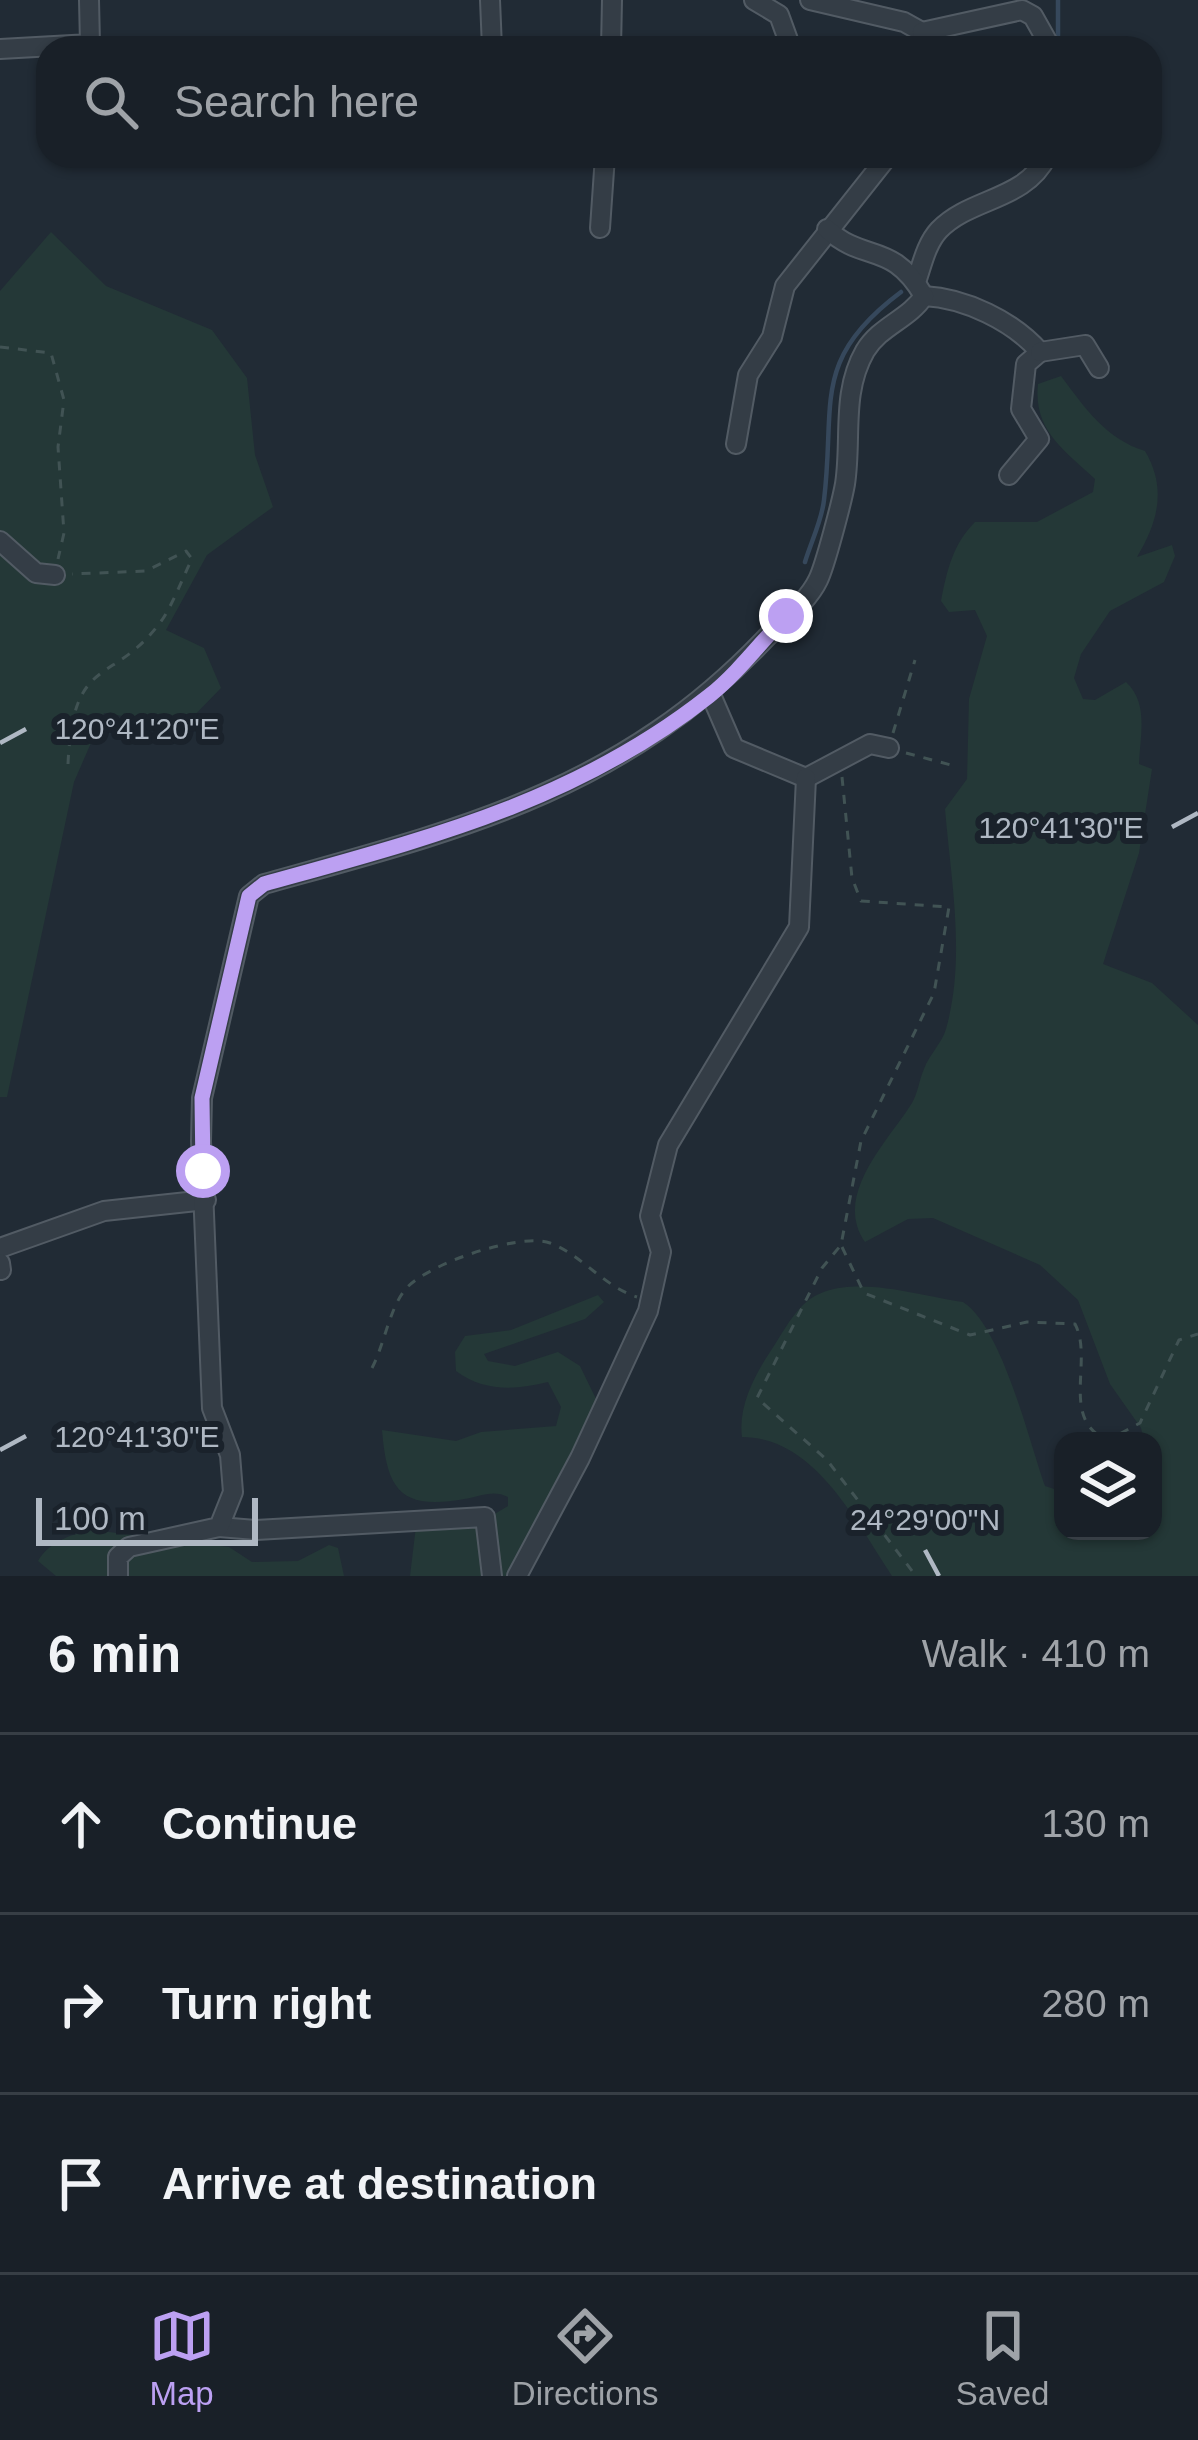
<!DOCTYPE html>
<meta charset="utf-8">
<style>
:root{--surface:#192028;--page:#222830;--text:#f1f3f6;--muted:#9fa3a8;--line:#373e45;--accent:#bca0f2}
body{margin:0;font-family:Helvetica,sans-serif;background:var(--page);color:var(--text)}
.controls{position:absolute;right:36px;bottom:36px;display:grid;overflow:hidden;border-radius:24px;box-shadow:0 3px 9px #0004}
.controls button{width:108px;height:108px;display:grid;place-items:center;padding:0;border:0;border-bottom:3px solid var(--line);background:var(--surface);color:var(--text);font:60px sans-serif}
.scale{position:absolute;left:36px;bottom:30px;width:222px;box-sizing:border-box;padding-left:12px;border:6px solid #afb8c3;border-top:0;font-size:33px;line-height:42px;white-space:nowrap;color:#afb8c3;-webkit-text-stroke:9px #1a222b;paint-order:stroke}
.stop{position:absolute;width:36px;height:36px;margin:-27px;border:9px solid #bca0f2;border-radius:50%;background:#fff}
.stop.end{background:#bca0f2;border-color:#fff;box-shadow:0 3px 12px #0008}
.list{margin:0;padding:0;list-style:none}
h2{display:flex;justify-content:space-between;align-items:center;height:156px;margin:0;padding:0 48px;font-size:51px}
h2 small{font-size:39px;font-weight:400;color:var(--muted)}
.list li{display:grid;grid-template-columns:78px 1fr auto;gap:36px;align-items:center;box-sizing:border-box;height:180px;padding:0 48px;border-top:3px solid var(--line)}
.list b{display:block;font-size:45px;white-space:nowrap}
.list em{font-size:39px;font-style:normal;color:var(--muted)}
.icon{flex:none;width:66px;height:66px;fill:none;stroke:currentColor;stroke-width:2;stroke-linecap:round;stroke-linejoin:round}
.map{position:relative;flex:none;width:1198px;height:1576px;overflow:hidden}
.search{position:absolute;background:var(--surface);box-shadow:0 3px 9px #0004;left:36px;right:36px;top:36px;height:132px;display:flex;align-items:center;gap:30px;box-sizing:border-box;padding:0 42px;border-radius:36px;color:var(--muted);font-size:45px}
.sheet{height:696px;background:var(--surface)}
nav{display:flex;justify-content:space-around;align-items:center;box-sizing:border-box;height:168px;border-top:3px solid var(--line);background:var(--surface);font-size:33px;color:var(--muted)}
nav a{display:grid;justify-items:center;gap:6px}
nav .on{color:var(--accent)}
.map>svg:first-child{display:block}
</style>
<div class="map">
<svg width="1198" height="1576" viewBox="0 0 1198 1576">
<rect width="100%" height="100%" fill="#212b35"/>
<g fill="#243837">
<path d="M 51,232 L 106,286 L 212,330 L 247,378 L 255,455 L 273,507 L 207,555 L 166,630 L 204,648 L 221,688 L 184,726 L 104,713 L 74,782 L 7,1097 L 0,1097 L 0,291 Z"/>
<path d="M 1061,376 C 1085,408 1106,439 1145,451 C 1167,488 1158,522 1137,557 L 1172,545 L 1175,556 L 1164,582 L 1110,611 L 1081,654 L 1074,678 L 1083,699 L 1095,700 L 1126,682 C 1149,703 1140,736 1139,764 L 1152,769 L 1139,853 L 1103,964 L 1152,983 L 1198,1025 L 1198,1576 L 892,1576 C 856,1522 815,1437 742,1437 C 738,1407 754,1376 770,1352 C 780,1337 790,1318 802,1306 C 838,1268 918,1296 963,1302 C 1002,1327 1029,1441 1045,1486 L 1063,1492 L 1063,1531 L 1153,1531 L 1153,1441 L 1144,1441 L 1141,1428 L 1110,1384 L 1078,1300 L 1040,1265 L 933,1218 L 908,1219 L 865,1242 C 832,1195 889,1140 912,1103 C 918,1093 919,1080 924,1069 C 929,1055 942,1043 946,1029 C 966,958 951,881 945,809 L 967,779 L 969,699 L 987,636 L 975,610 L 949,612 L 941,601 C 947,570 953,544 975,522 L 1037,522 L 1093,492 L 1095,479 C 1064,450 1033,430 1038,384 Z"/>
<path d="M 598,1295 L 604,1302 L 585,1319 L 484,1354 L 488,1361 L 515,1366 L 558,1352 L 580,1366 L 598,1403 L 521,1564 L 510,1576 L 410,1576 L 416,1526 L 478,1524 L 508,1506 L 508,1497 C 495,1490 483,1495 470,1498 C 402,1511 387,1493 382,1430 L 456,1441 L 481,1432 L 556,1426 L 561,1407 L 548,1382 C 516,1390 484,1392 456,1371 L 455,1352 L 465,1336 L 511,1330 Z"/>
<path d="M 93,1530 L 229,1547 L 252,1562 L 298,1561 L 329,1545 L 338,1548 L 344,1576 L 56,1576 L 38,1561 C 49,1542 73,1533 93,1530 Z"/>
</g>
<g fill="none" stroke-linecap="round" stroke-linejoin="round">
<g stroke="#36485c" stroke-width="4.5">
<path d="M 1058,38 L 1058,0"/>
<path d="M 805,562 C 811,542 822,520 824,500 C 836,403 810,360 901,292"/>
</g>
<defs>
<g id="minor">
<path d="M 490,0 L 492,48"/>
<path d="M 754,0 L 779,15 L 791,48"/>
<path d="M 810,0 L 904,22 L 922,32 L 927,48"/>
<path d="M 922,32 L 1022,10 L 1033,16 L 1051,48"/>
<path d="M 611,48 L 612,0"/>
<path d="M 0,49 L 90,44 L 89,0"/>
<path d="M 294,156 L 343,156"/>
<path d="M 600,228 L 605,156"/>
<path d="M 916,282 C 922,265 926,244 939,230 C 971,197 1025,201 1047,156"/>
<path d="M 924,296 C 965,298 1013,321 1040,352 L 1026,364 L 1021,409 L 1039,439 L 1009,475"/>
<path d="M 1040,352 L 1085,345 L 1099,368"/>
<path d="M 736,444 L 748,375 L 772,337 L 785,286 L 888,156"/>
<path d="M 0,541 L 36,573 L 55,575"/>
<path d="M 711,695 L 734,748 L 806,778 L 870,744 L 889,748"/>
<path d="M 0,1248 L 104,1211 L 206,1200"/>
<path d="M 0,1263 L 1,1270"/>
<path d="M 219,1527 L 256,1530 L 485,1517 L 492,1576"/>
<path d="M 118,1576 L 118,1557 L 129,1547 L 219,1527 L 233,1492 L 230,1455 L 212,1408 L 201,1141 L 202,1098 L 249,896 L 264,884 C 458,830 618,792 763,641 C 780,623 807,603 818,580 C 825,566 842,501 845,484 C 852,439 841,393 865,351 C 880,326 909,319 924,296 C 891,240 865,264 827,229"/>
<path d="M 517,1576 L 580,1458 L 648,1311 L 661,1252 L 650,1216 L 668,1145 L 799,927 L 806,778"/>
</g>
</defs>
<use href="#minor" stroke="#525b64" stroke-width="22"/>
<g stroke="#415354" stroke-width="3" stroke-dasharray="9 9" stroke-linecap="butt">
<path d="M 0,347 L 51,353 L 64,400 L 58,447 L 64,533 L 58,559"/>
<path d="M 893,733 L 915,660"/>
<path d="M 906,753 L 951,765"/>
<path d="M 68,764 C 73,651 113,688 162,620 C 174,602 182,579 192,559 L 186,551 L 146,571 L 72,574"/>
<path d="M 842,777 L 852,878 L 861,901 L 949,907 L 934,993 L 861,1141 L 841,1245 L 822,1268 L 757,1398 L 827,1460 L 916,1576"/>
<path d="M 842,1247 L 864,1293 L 970,1335 L 1027,1322 L 1075,1324 C 1094,1360 1059,1421 1108,1440 L 1140,1423 L 1179,1340 L 1198,1334"/>
<path d="M 372,1368 C 384,1345 389,1311 404,1291 C 423,1265 520,1232 550,1243 C 582,1255 603,1286 637,1297"/>
</g>
<use href="#minor" stroke="#343d46" stroke-width="18"/>
</g>
<g fill="none" stroke-linecap="round" stroke-linejoin="round">
<path stroke="#bca0f2" stroke-width="15" d="M 203,1171 L 202,1098 L 249,896 L 264,884 C 425,839 575,802 709,696 C 737,674 761,642 786,616"/>
</g>
<path fill="none" stroke="#afb8c3" stroke-width="4.5" d="M 0,743 L 26,729M 1172,827 L 1198,813M 0,1450 L 26,1436M 925,1550 L 939,1576"/>
<g font-size="30" text-anchor="middle" fill="#afb8c3" stroke="#1a222b" stroke-width="12" stroke-linejoin="round" paint-order="stroke">
<text x="137" y="739">120°41'20"E</text>
<text x="1061" y="838">120°41'30"E</text>
<text x="137" y="1447">120°41'30"E</text>
<text x="925" y="1530">24°29'00"N</text>
</g>
</svg>
<div class="controls">
<button><svg class="icon" aria-label="layers" viewBox="0 0 24 24"><path d="M12 4l9 5-9 5-9-5zM3 14l9 5 9-5"/></svg></button>
</div>
<div class="scale">100 m</div>
<div class="stop" style="left:203px;top:1171px"></div>
<div class="stop end" style="left:786px;top:616px"></div>
<div class="search"><svg class="icon" aria-label="search" viewBox="0 0 24 24"><circle cx="10" cy="10" r="6"/><path d="M15 15l6 6"/></svg>Search here</div>
</div>
<section class="sheet">
<h2>6 min<small>Walk · 410 m</small></h2>
<ul class="list">
<li><svg class="icon" aria-label="ahead" viewBox="0 0 24 24"><path d="M12 20V5M6 11l6-6 6 6"/></svg><div><b>Continue</b></div><em>130 m</em></li>
<li><svg class="icon" aria-label="right" viewBox="0 0 24 24"><path d="M7 20v-9h11M14 6l5 5-5 5"/></svg><div><b>Turn right</b></div><em>280 m</em></li>
<li><svg class="icon" aria-label="arrive" viewBox="0 0 24 24"><path d="M6 21V4h12l-3 4 3 4H6"/></svg><div><b>Arrive at destination</b></div></li>
</ul>
</section>
<nav>
<a class="on"><svg class="icon" aria-label="map" viewBox="0 0 24 24"><path d="M3 6l6-2 6 2 6-2v14l-6 2-6-2-6 2zM9 4v14M15 6v14"/></svg>Map</a>
<a><svg class="icon" aria-label="directions" viewBox="0 0 24 24"><path d="M12 3l9 9-9 9-9-9zM9 14v-3h6M13 9l2 2-2 2"/></svg>Directions</a>
<a><svg class="icon" aria-label="saved" viewBox="0 0 24 24"><path d="M7 4h10v16l-5-4-5 4z"/></svg>Saved</a>
</nav>
